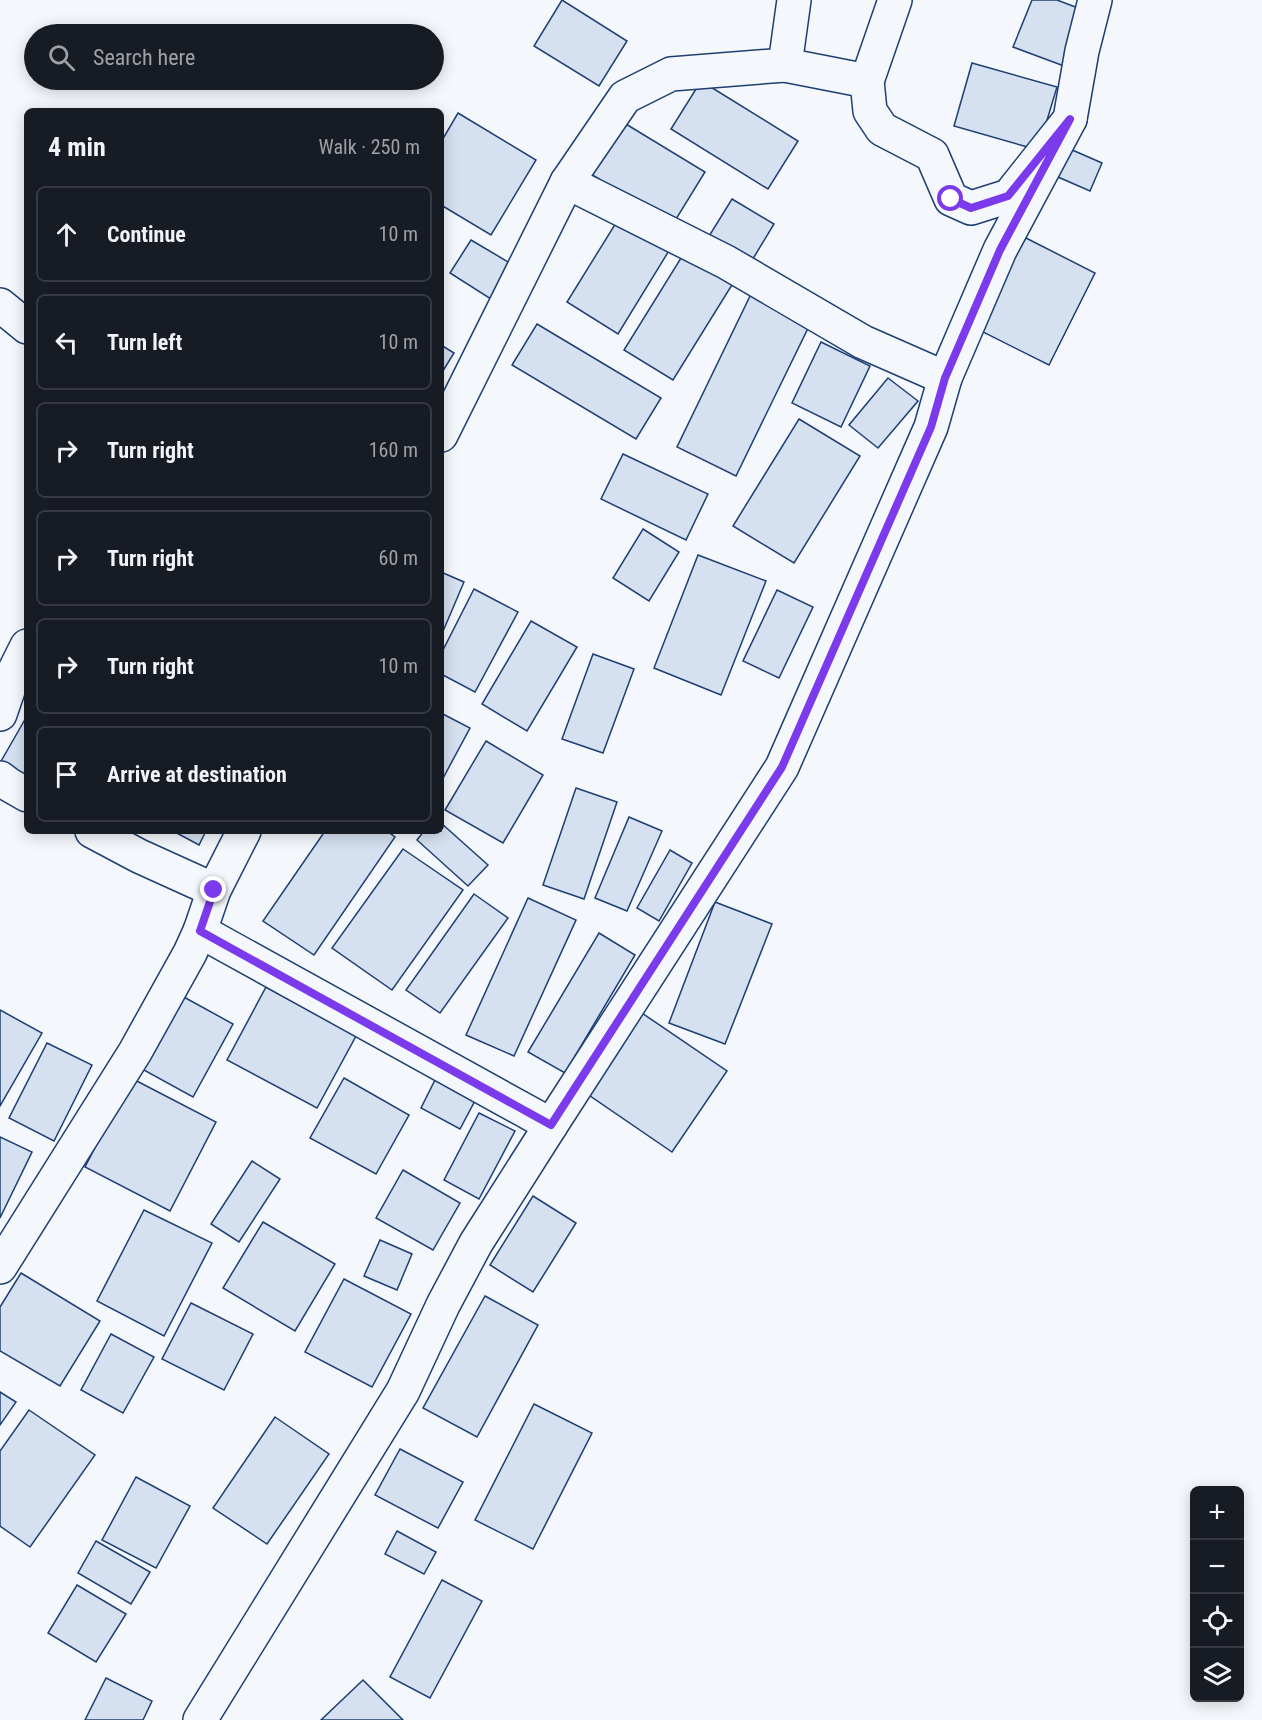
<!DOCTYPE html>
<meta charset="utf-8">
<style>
:root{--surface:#171b24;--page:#20242c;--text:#f1f3f6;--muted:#9ea1a6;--line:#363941}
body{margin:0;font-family:"Roboto Condensed",sans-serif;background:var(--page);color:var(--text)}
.controls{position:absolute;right:18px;bottom:18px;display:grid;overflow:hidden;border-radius:9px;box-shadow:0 3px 15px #0003}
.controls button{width:54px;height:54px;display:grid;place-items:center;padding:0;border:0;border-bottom:2px solid var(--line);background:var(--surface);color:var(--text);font:30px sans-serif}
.stop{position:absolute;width:18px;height:18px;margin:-14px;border:4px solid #7c3aed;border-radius:50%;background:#fff}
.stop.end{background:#7c3aed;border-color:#fff;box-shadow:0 2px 6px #0008}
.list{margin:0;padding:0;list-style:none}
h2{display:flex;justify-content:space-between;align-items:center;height:78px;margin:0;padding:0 24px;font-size:26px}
h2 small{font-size:20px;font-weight:400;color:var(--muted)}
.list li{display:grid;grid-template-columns:39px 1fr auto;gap:18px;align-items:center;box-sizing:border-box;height:96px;margin:0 12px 12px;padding:0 12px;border:2px solid var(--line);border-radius:9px}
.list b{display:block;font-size:22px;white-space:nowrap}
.list em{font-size:20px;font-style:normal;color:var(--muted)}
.icon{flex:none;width:33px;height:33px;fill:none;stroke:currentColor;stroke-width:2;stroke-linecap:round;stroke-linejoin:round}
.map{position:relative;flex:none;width:1262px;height:1720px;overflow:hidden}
.search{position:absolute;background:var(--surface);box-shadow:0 3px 15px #0003;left:24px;top:24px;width:420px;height:66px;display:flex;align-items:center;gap:15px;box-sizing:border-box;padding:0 21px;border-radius:33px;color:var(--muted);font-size:22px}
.panel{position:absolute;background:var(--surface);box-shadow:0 3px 15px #0003;left:24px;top:108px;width:420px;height:726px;border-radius:9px}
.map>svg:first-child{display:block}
</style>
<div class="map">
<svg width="1262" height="1720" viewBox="0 0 1262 1720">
<rect width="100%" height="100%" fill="#f4f7fb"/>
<g fill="#d5e0f0" stroke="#1d3f73" stroke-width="1.5">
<path d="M 562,0 L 627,41 L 599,86 L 534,46 Z"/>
<path d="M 1032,0 L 1057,0 L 1086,11 L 1064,66 L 1013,47 Z"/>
<path d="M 972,63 L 1057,87 L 1038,150 L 954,126 Z"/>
<path d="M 701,81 L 798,141 L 768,189 L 671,129 Z"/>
<path d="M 458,113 L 536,160 L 491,235 L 441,205 L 441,142 Z"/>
<path d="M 616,118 L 705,172 L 673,224 L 584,170 Z"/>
<path d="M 1070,149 L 1102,163 L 1090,191 L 1058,177 Z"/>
<path d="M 732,199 L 774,224 L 748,267 L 706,241 Z"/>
<path d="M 619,218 L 670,249 L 618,334 L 567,302 Z"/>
<path d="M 1024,237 L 1095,273 L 1049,365 L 977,329 Z"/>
<path d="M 471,240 L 515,266 L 494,301 L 450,273 Z"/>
<path d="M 686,250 L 735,280 L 673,380 L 624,350 Z"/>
<path d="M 752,292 L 812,320 L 736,476 L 677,447 Z"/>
<path d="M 537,324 L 661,398 L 636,439 L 512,365 Z"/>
<path d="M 821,342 L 870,366 L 841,427 L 792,403 Z"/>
<path d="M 441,345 L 454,353 L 441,374 Z"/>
<path d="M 888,378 L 918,401 L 878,448 L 849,425 Z"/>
<path d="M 799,419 L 860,456 L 794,563 L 733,526 Z"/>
<path d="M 623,454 L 708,494 L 686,540 L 601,499 Z"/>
<path d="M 643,529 L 679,552 L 649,601 L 613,578 Z"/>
<path d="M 698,555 L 766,581 L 721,695 L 654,668 Z"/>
<path d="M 441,572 L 464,582 L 441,636 Z"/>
<path d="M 474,589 L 518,612 L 475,692 L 441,674 L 441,654 Z"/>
<path d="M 777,590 L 813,607 L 779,678 L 743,661 Z"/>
<path d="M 531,621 L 577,647 L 527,731 L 482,704 Z"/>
<path d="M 593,654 L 634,669 L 603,753 L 562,739 Z"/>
<path d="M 441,713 L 470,728 L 441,782 Z"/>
<path d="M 27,716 L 27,784 L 0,763 Z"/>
<path d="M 486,741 L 543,775 L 503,843 L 445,810 Z"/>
<path d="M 576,788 L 617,802 L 584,899 L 543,885 Z"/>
<path d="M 629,817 L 662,831 L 627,911 L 595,898 Z"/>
<path d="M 441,823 L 488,865 L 468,886 L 417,840 L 424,831 L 441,831 Z"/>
<path d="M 173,831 L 206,831 L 199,845 Z"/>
<path d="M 325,831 L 387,831 L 395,837 L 314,955 L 263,921 Z"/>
<path d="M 403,849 L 463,890 L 392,990 L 332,948 Z"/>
<path d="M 670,850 L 692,863 L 659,921 L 637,908 Z"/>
<path d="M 474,894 L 508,918 L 440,1013 L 406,990 Z"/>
<path d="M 528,898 L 576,920 L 514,1056 L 466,1035 Z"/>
<path d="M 715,902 L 772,924 L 725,1044 L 669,1023 Z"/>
<path d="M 599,933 L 635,955 L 565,1073 L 528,1052 Z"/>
<path d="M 266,987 L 356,1036 L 317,1108 L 227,1060 Z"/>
<path d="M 182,996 L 233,1024 L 193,1097 L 142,1069 Z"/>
<path d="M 636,1009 L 727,1071 L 672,1152 L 580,1089 Z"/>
<path d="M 0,1010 L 42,1033 L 0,1106 Z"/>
<path d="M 47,1043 L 92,1065 L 54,1141 L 9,1118 Z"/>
<path d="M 438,1074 L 478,1095 L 460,1129 L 421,1108 Z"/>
<path d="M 131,1078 L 216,1122 L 170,1211 L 85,1167 Z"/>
<path d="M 344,1078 L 409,1115 L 376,1174 L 310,1138 Z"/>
<path d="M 479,1113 L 515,1131 L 479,1199 L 444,1180 Z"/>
<path d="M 0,1137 L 32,1152 L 0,1218 Z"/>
<path d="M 252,1161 L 280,1179 L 239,1242 L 211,1224 Z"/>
<path d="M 403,1170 L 460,1203 L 433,1250 L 376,1218 Z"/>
<path d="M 533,1196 L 576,1223 L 533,1292 L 490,1265 Z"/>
<path d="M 144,1210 L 212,1243 L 164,1336 L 97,1301 Z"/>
<path d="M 263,1222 L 335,1264 L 295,1331 L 223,1288 Z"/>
<path d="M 380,1240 L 412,1254 L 397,1290 L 364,1276 Z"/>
<path d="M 21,1273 L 100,1321 L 60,1386 L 0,1351 L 0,1307 Z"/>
<path d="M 344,1279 L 411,1314 L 372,1387 L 305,1352 Z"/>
<path d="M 485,1296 L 538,1325 L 477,1437 L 423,1408 Z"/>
<path d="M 191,1303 L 253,1334 L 224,1390 L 162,1359 Z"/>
<path d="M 111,1334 L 154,1357 L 123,1413 L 81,1390 Z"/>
<path d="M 0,1392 L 16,1402 L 0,1425 Z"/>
<path d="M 534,1404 L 592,1433 L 533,1549 L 475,1520 Z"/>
<path d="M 29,1410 L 95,1455 L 30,1547 L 0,1526 L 0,1451 Z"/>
<path d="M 275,1417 L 329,1454 L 267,1544 L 213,1508 Z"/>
<path d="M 400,1449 L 463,1482 L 438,1528 L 375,1495 Z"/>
<path d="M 136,1477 L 190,1506 L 156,1568 L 102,1540 Z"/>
<path d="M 397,1531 L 436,1552 L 424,1574 L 385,1554 Z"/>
<path d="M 96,1541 L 150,1572 L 131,1604 L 78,1573 Z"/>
<path d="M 442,1580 L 482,1601 L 430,1698 L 390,1677 Z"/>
<path d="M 77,1585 L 126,1614 L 96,1662 L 48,1633 Z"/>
<path d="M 106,1678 L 152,1701 L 143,1720 L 85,1720 Z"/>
<path d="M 363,1680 L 403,1720 L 321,1720 Z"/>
</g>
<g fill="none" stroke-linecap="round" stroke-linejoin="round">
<defs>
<g id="minor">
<path d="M 785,65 L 867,81 L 895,0"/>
<path d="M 867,81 L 870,111 L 882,129 L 932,155 L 951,199 L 971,208 L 1009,196 L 1070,119 L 1082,51 L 1095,0"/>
<path d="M 567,182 L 726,262 L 863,342 L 945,378"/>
<path d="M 0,305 L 27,327"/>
<path d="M 441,435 L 567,182 L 625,97 L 671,74 L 785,65 L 794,0"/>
<path d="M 0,714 L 15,670 L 27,646"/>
<path d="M 0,778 L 8,784 L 27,795"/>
<path d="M 92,831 L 139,856 L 214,890"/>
<path d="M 200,931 L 551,1125"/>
<path d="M 0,1267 L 135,1052 L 190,953 L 200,931 L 214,890 L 244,831"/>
<path d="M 200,1720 L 403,1391 L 443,1305 L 476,1243 L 551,1125 L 782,767 L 931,427 L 945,378 L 1000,250 L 1070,119"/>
</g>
</defs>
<use href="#minor" stroke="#1d3f73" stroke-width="36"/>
<use href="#minor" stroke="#f4f7fb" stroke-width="33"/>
</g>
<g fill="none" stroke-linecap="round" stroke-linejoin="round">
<path stroke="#7c3aed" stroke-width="8" d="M 214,890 L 200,931 L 551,1125 L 782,767 L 931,427 L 945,378 L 1000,250 L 1070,119 L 1008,196 L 971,208 L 951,199"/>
</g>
</svg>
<div class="controls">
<button>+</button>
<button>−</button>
<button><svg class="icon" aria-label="locate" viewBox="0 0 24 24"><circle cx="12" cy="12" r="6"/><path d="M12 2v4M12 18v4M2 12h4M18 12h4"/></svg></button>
<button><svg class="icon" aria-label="layers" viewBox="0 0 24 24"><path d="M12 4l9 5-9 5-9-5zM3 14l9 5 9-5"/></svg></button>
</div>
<div class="stop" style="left:951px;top:199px"></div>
<div class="stop end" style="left:214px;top:890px"></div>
<div class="search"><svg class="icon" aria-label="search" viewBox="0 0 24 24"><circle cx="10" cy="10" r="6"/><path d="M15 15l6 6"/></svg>Search here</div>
<section class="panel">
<h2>4 min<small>Walk · 250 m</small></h2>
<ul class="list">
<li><svg class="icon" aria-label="ahead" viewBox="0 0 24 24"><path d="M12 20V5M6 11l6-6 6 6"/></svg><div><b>Continue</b></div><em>10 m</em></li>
<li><svg class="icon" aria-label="left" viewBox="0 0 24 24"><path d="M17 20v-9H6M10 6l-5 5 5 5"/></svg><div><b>Turn left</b></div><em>10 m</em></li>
<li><svg class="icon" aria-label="right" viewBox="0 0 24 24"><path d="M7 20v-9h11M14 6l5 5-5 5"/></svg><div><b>Turn right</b></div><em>160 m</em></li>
<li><svg class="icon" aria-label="right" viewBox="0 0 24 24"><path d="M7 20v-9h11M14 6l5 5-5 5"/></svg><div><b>Turn right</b></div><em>60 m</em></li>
<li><svg class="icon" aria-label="right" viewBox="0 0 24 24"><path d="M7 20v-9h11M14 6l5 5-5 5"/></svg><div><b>Turn right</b></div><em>10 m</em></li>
<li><svg class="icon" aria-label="arrive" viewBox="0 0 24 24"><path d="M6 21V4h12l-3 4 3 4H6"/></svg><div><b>Arrive at destination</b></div></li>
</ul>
</section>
</div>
